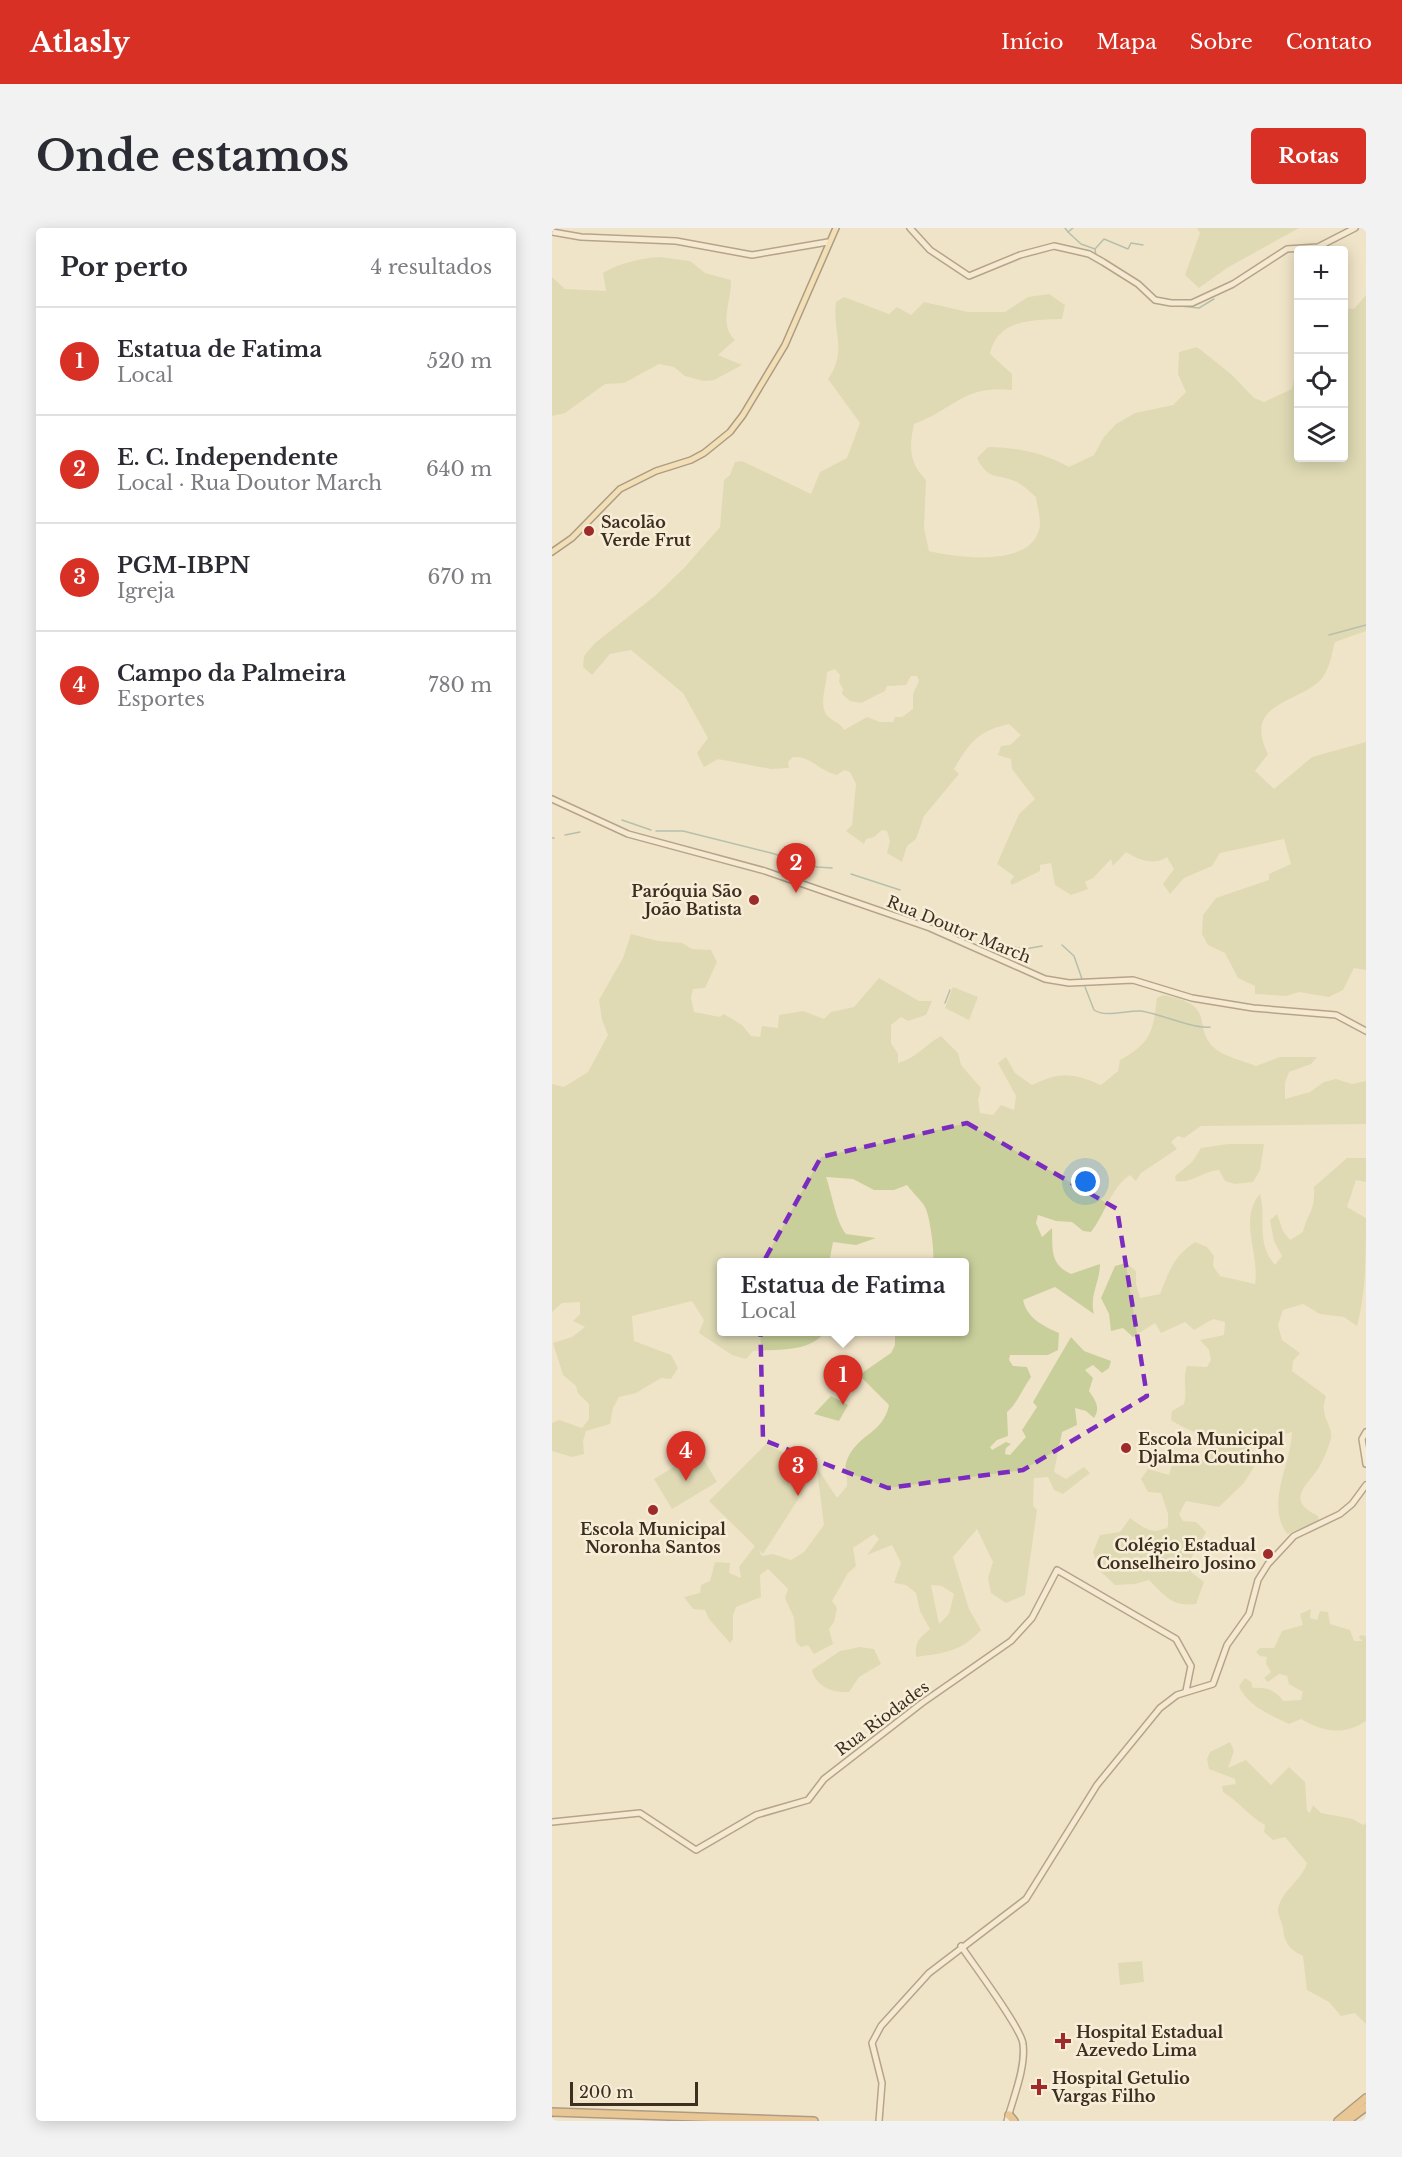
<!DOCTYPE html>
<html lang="pt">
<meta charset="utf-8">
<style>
:root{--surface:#fff;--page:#f2f2f3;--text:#2b2b33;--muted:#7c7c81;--line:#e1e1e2;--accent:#d93025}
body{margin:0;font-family:"Libre Baskerville",serif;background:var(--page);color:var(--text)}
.controls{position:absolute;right:18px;top:18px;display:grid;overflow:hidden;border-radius:6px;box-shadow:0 3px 15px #0003}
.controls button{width:54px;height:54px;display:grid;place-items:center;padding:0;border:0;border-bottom:2px solid var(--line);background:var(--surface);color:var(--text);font:30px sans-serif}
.scale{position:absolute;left:18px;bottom:15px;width:128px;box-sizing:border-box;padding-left:6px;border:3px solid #3d2e20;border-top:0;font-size:16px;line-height:21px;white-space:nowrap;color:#3d2e20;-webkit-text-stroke:4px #f7eed8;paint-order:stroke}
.you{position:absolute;left:534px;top:954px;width:21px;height:21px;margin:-15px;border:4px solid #fff;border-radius:50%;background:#1a73e8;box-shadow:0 0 0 9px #1a73e833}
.badge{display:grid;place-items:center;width:39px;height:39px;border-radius:50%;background:var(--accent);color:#fff;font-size:20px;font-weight:700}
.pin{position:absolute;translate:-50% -50px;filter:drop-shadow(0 2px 3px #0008)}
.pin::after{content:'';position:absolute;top:32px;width:21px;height:18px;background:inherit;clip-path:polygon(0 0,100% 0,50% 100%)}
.popup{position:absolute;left:165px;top:1030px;width:252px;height:78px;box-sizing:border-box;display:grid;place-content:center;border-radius:6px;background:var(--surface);filter:drop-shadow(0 2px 4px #0005);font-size:20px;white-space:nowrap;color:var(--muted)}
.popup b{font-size:22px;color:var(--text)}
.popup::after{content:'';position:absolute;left:50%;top:100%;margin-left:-12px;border:12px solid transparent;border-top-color:var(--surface)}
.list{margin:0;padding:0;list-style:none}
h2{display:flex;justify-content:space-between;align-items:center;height:78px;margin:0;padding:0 24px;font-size:26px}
h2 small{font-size:20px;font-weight:400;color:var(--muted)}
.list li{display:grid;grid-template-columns:39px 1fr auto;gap:18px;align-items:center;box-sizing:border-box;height:108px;padding:0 24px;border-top:2px solid var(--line)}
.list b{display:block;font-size:22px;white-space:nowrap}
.list p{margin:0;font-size:20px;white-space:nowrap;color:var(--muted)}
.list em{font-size:20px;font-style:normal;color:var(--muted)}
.icon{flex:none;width:33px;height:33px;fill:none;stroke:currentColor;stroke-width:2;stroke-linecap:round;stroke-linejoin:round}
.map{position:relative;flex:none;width:814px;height:1893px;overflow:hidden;border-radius:6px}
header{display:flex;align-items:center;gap:36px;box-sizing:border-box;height:84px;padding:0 30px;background:var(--accent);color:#fff}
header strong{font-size:28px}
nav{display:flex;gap:33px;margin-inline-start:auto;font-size:21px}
.intro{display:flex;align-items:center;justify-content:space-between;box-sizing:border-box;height:144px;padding:0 36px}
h1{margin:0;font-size:42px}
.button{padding:15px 27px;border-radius:6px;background:var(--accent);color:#fff;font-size:21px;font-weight:700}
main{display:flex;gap:36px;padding:0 36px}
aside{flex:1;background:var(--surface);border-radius:6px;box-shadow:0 3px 15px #0003}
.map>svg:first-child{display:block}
</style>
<header>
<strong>Atlasly</strong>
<nav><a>Início</a><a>Mapa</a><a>Sobre</a><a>Contato</a></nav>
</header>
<div class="intro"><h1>Onde estamos</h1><a class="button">Rotas</a></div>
<main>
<aside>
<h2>Por perto<small>4 resultados</small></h2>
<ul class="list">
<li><span class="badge">1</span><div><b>Estatua de Fatima</b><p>Local</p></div><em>520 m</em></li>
<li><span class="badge">2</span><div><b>E. C. Independente</b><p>Local · Rua Doutor March</p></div><em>640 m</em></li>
<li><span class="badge">3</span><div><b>PGM-IBPN</b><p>Igreja</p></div><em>670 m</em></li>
<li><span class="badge">4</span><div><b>Campo da Palmeira</b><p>Esportes</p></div><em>780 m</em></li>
</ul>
</aside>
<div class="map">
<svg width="814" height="1893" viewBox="0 0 814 1893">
<rect width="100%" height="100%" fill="#f0e4c8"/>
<g fill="#c9cf9b" fill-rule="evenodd">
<path d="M 645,0 L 747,0 L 675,40 L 647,60 L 633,47 L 648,5 Z"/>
<path d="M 108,29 L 138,33 L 153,45 L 179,52 C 180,73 166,95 183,112 L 166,127 L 190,137 L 162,152 L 152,153 L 133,148 L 122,139 L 107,136 L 72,155 L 53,156 L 13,185 L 0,188 L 0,49 L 13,61 L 54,63 L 51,45 C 67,35 90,30 108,29 Z"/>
<path d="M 497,66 L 513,77 L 510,91 C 481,92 445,91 438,126 L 460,146 L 460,162 C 411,157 403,181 362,196 C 357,219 357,235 374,252 L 372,300 L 377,323 C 406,330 477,339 487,302 C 490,293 485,279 484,269 C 478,264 471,257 465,254 C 445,245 436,253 425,230 L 436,219 C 466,220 490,224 517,239 L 542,227 L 552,209 L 564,196 L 583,185 L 621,177 L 634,164 L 626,146 L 627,124 L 645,119 L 679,146 L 702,170 L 712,174 L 740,161 L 745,136 L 743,100 L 746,97 L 746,230 L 792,230 L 792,80 L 802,81 L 814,67 L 814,403 L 783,414 C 779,428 777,447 764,456 C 738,476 692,478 716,526 L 703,543 L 722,561 L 760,529 L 814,514 L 814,742 L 802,740 L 791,762 L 777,769 L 747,764 L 734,768 L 703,766 L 703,758 L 686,750 L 673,725 L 656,717 L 650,706 L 651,687 L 664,670 L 717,652 L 717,646 L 739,636 L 732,611 L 668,625 L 660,638 L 632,650 L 618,666 L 611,656 L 622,641 L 615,629 C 602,638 587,632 574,624 L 561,638 L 559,631 L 541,650 L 533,654 L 536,661 L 519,667 L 503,657 L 499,635 L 488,637 L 488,643 L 460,657 L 458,654 L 462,648 L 445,636 L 467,586 L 483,571 L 460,541 L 459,531 L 446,527 L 449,518 L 458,517 L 469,507 L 457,496 C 426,503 418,514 402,541 L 407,546 L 372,588 L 364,611 L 355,618 L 350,634 L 335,625 L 338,613 L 335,603 L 330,602 L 322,609 L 314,611 L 312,616 L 294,603 L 300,597 L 304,556 L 298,544 L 292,542 L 285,547 C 268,544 260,528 241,529 L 236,534 L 237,540 L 219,541 L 166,531 L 152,539 L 145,525 L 156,510 L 131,465 L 79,422 L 58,426 L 40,447 L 31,439 L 32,428 L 43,415 L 104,367 L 133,339 L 168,299 L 172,252 L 178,247 L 183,234 L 190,233 L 259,266 L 268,244 L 295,230 L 308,195 L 276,151 C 296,122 280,105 284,74 L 292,69 L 337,86 L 345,79 L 359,87 L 372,74 L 416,84 L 453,84 L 476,69 ZM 283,441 L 288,447 L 287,454 L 291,461 L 290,466 L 298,473 L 309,475 L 333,463 L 335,458 L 354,457 L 359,448 L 365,448 L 367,453 L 361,466 L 361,481 L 350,489 L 343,489 L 341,494 L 328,494 L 315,489 L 292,502 C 288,494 279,493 274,486 C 267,475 275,457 275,444 Z"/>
<path d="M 79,706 L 106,713 L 130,715 L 140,721 L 159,722 L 165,734 L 153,760 L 141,761 L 139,770 L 142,784 L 168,789 L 172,786 L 190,797 L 199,808 L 208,809 L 210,798 L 226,800 L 227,787 L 251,783 L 272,791 L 279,784 L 302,779 L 327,750 L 367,773 L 380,773 L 374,787 L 356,793 L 349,789 L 339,797 L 339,815 L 346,826 L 346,835 C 364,830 373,817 389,808 L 406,825 L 409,837 L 429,860 L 426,872 L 428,885 L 441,887 L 449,877 L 462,882 L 464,868 L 446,835 L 454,829 L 463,845 L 480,857 C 509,843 521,845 549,857 L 566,843 L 568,832 C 599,815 601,804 605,770 L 611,767 C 670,778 636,799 665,822 C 674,829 692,833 704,838 L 728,829 L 765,829 L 759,836 L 737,844 L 733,855 L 733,871 L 758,864 L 772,854 L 784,851 L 800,856 L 814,853 L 814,896 L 649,898 L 632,910 L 626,908 L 619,914 L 625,921 L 589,945 L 584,953 L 578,947 C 560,958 552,988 539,1004 L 531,1003 L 520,994 L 504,993 L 486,987 L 484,995 L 490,1009 L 500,1000 C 501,1020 497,1036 519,1046 L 548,1036 C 548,1054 537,1068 542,1086 L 503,1059 L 471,1072 C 475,1090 491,1098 507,1105 L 506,1122 L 496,1127 L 458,1127 L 457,1132 L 461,1138 L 475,1139 L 479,1149 C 471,1160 465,1176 455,1184 L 456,1208 L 445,1212 L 438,1219 L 440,1222 L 454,1214 L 459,1216 L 454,1220 L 453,1226 L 458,1227 L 474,1209 L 470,1202 L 485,1179 L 481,1174 L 519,1109 L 532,1123 L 559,1133 L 557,1140 L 550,1145 L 541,1137 L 533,1142 L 541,1150 L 537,1163 C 543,1172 549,1179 542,1190 L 534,1183 L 523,1180 L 525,1197 L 510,1204 L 502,1244 L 514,1251 L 532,1239 L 538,1245 L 511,1266 L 502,1262 L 496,1249 L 482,1250 L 481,1278 L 485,1282 L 473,1367 L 454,1375 L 439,1365 L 436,1350 L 441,1334 L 425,1301 L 401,1329 L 417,1381 L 429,1402 C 409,1424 392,1425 364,1429 C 363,1414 367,1410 378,1401 L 368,1383 L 364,1365 L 354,1357 L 342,1355 L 349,1335 L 340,1317 L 315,1327 L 327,1311 L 322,1306 L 301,1320 L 304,1338 L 296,1345 L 280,1373 L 285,1380 L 282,1394 L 277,1401 L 281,1416 L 262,1426 L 256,1417 L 249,1419 L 244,1414 L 242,1390 L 233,1370 L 236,1361 L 216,1341 L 208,1347 L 209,1369 L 184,1379 L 181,1387 L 181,1411 L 178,1415 L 157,1391 L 153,1382 L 141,1381 L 132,1369 L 148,1365 L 149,1357 L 158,1353 L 163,1334 L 178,1335 L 177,1345 L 189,1350 L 187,1339 L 203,1318 L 157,1273 L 214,1216 L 266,1241 L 285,1270 L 295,1258 C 296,1250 292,1243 294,1235 C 303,1206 331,1207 337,1177 L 307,1147 L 339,1125 L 343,1117 L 343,1104 L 412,1104 L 412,1034 L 381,1034 C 383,1026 378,988 373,979 C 369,972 361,965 355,957 L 342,962 L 322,962 L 301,951 L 274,949 C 280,966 284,994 294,1006 L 324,1010 L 304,1017 L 281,1014 L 278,1030 L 299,1034 L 170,1034 L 170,1104 L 273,1104 C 257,1125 225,1121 201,1123 L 194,1131 L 180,1127 L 147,1105 L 152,1092 L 140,1073 L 80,1088 L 82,1113 L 119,1127 L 126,1140 L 119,1151 L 109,1150 L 84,1165 L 67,1169 L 61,1180 L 58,1196 L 34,1203 L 31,1213 L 32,1226 L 20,1229 L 0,1223 L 0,1195 L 7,1192 L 30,1200 L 37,1191 L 37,1176 L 26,1165 L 24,1158 L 11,1147 L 1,1115 L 20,1109 L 33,1099 L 21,1093 L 28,1086 L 28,1074 L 10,1075 L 0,1084 L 0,856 L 12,859 L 36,844 L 56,807 L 50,792 L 47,772 L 71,730 ZM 265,1242 L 272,1297 L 252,1324 L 239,1332 L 221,1326 L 210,1328 L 207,1322 L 211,1326 ZM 379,1357 L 390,1358 L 402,1366 L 397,1386 L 387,1396 Z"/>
<path d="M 401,759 L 426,769 L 417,792 L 393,780 Z"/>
<path d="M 676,916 L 712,916 L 708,942 L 701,954 L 683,956 L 673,953 L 667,942 C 651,943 640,956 624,953 L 623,948 L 640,934 L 649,920 Z"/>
<path d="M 795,930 L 814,930 L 814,954 L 804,952 L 795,979 L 814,990 C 814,1025 814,1065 805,1098 L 792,1089 L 768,1086 L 751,1076 L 731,1082 L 726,1097 L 730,1112 L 748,1125 L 741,1133 L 740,1143 L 774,1168 C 773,1172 771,1178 772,1182 C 772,1191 781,1201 779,1210 C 777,1219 771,1233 766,1241 C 754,1259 733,1272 766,1288 L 767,1293 L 735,1306 C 713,1275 739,1237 740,1204 L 714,1211 L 700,1219 L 702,1239 L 692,1255 L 667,1279 L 634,1273 L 627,1286 L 631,1293 L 644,1294 L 654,1304 L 638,1332 L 639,1344 L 652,1354 L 644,1376 C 620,1379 613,1368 597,1352 L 583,1356 L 563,1357 L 548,1343 L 541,1324 L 548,1307 L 568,1304 L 578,1290 C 592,1299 599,1308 616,1299 L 616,1286 L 609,1265 L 596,1264 L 589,1251 L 596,1241 L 617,1247 L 621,1233 L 637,1236 L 651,1232 L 659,1218 C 648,1202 634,1203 619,1192 L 620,1183 L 632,1176 C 636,1162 630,1152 635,1138 L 655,1139 L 659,1132 L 657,1122 L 648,1112 L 672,1107 L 673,1094 L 661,1091 L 642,1102 L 633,1094 L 609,1105 L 603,1095 L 581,1109 L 571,1100 L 559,1103 L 557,1086 L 549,1070 L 563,1038 L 574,1035 L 584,1043 L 584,1056 L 588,1070 L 608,1066 C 618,1042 620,1030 643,1014 L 655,1019 L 662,1028 L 661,1038 L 668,1048 L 703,1056 C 708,1027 686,991 708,966 C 715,992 703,1013 723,1037 L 730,1028 L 722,1013 L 718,992 L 725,986 L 731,1003 L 738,1012 L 751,1004 C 756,983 763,985 762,959 Z"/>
<path d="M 279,1168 L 296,1177 L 287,1193 L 262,1186 Z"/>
<path d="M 147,1224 L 165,1254 L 120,1281 L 102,1251 Z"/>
<path d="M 759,1381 L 758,1390 L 765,1392 L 768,1383 L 776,1384 L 778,1396 L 798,1402 L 802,1413 L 811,1413 L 807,1410 L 808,1407 L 814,1408 L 814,1493 C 792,1508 771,1504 749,1491 L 737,1496 C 719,1487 695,1478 687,1458 L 693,1450 L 699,1454 L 701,1460 C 714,1459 724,1462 731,1473 L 749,1472 L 751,1464 L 737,1456 L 735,1448 L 727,1446 L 716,1454 L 712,1450 L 719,1444 L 714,1436 L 715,1429 L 708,1428 L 704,1424 L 708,1420 L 722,1420 L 730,1403 L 751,1397 L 748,1386 Z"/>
<path d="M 308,1419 L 322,1421 L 329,1436 L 307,1449 L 297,1464 C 281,1465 264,1459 260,1442 L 288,1423 Z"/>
<path d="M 678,1514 L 682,1523 L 676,1540 L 694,1532 L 719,1557 L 737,1539 L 753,1554 L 755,1583 L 758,1585 L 761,1577 L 769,1585 L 801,1591 L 811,1597 L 814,1595 L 814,1796 L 803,1785 L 789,1788 L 777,1774 L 755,1762 L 751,1728 C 738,1722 732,1715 731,1700 C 730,1694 726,1688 726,1682 C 729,1662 749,1654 755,1635 L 733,1609 L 721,1612 L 712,1604 L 713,1597 C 697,1588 687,1574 671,1564 L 670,1558 L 684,1556 L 683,1551 L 657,1541 L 655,1531 L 658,1524 Z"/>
<path d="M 590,1733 L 592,1754 L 568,1757 L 566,1735 Z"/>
</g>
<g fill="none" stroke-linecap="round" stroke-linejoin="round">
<g stroke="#6f938a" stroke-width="1.5">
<path d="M 513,0 L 516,4 L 521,0"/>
<path d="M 516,4 L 529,16 L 543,21 L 552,11 L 576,21 L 579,15 L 591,17"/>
<path d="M 543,21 L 544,28"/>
<path d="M 589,63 L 599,71"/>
<path d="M 609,76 L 647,80 L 662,71"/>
<path d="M 777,407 L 814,397"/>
<path d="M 70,592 L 99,602"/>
<path d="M 104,603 L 131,603 L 219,625 L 265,639 L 280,640"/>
<path d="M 13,607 L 28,604"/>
<path d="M 0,610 L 2,610"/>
<path d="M 299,646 L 348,662"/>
<path d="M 444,716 L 473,721 L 490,718"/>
<path d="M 510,717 L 522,728 L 530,751"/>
<path d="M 533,759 L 542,782 C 554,790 575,782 589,783 C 609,786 641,801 658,799"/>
<path d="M 393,775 L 398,762"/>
<path d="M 0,1889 L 1,1889"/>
</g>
<defs>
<g id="secondary">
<path d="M 358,0 L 378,22 L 417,48 L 468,27 L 502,18 L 537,26 L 551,34 L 586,56 L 603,72 L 619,75 L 640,75 L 681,56 L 735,21 L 766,19 L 803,0"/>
<path d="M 0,4 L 29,9 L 124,13 L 200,27 L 276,14"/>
<path d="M 0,571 L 76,606 L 213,643 L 378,700 L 493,751 L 517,755 L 581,752 L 640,770 L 701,780 L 784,787 L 814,803"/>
<path d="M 814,1204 L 810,1211 L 814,1236"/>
<path d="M 0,1594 L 88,1585 L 144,1622 L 204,1587 L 256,1572 L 272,1551 L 370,1475 L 459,1413 L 480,1390 L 505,1342 L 624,1411 L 639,1438 L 634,1463"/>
<path d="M 409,1718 C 421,1736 470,1801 471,1816 C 474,1840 461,1870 455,1893"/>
<path d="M 327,1893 L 330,1855 L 320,1815 L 329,1798 L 377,1745 L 474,1671 L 545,1557 L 608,1480 L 625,1467 L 661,1456 L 675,1417 L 697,1386 L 706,1352 L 716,1336 L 742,1308 L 788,1286 L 800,1276 L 814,1257"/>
</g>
<path id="primary" d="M 0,324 L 20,310 L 68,261 L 104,243 L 139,232 L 152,225 L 178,204 L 191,187 L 233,117 L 284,0"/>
<g id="highway">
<path d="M 0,1884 L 262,1893"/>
<path d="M 457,1887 L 462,1893"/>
<path d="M 786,1893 L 814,1870"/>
<path d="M 795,1893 L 814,1879"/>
</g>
</defs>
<use href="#secondary" stroke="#6f573f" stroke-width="8"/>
<use href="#primary" stroke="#5b4430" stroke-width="8"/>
<use href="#highway" stroke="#5b4430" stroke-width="10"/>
<use href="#secondary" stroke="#faf1dc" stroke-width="5"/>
<use href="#primary" stroke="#f3d9a0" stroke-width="5"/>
<use href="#highway" stroke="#e0a458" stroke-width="7"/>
</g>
<path d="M0 0H814V1893H0ZM 415,895 L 565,981 L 595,1168 L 471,1242 L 336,1260 L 211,1212 L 207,1042 L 269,929 Z" fill="#f0e4c8" fill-opacity=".55" fill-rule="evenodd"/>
<path fill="none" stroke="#7b2cbf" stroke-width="4.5" stroke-dasharray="12 8" stroke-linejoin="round" d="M 415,895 L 565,981 L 595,1168 L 471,1242 L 336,1260 L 211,1212 L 207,1042 L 269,929 Z"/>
<g fill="#9e2a2b" stroke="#f7eed8" stroke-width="2">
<circle cx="37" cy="303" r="6"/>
<circle cx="202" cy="672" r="6"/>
<circle cx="574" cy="1220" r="6"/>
<circle cx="101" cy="1282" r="6"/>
<circle cx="716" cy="1326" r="6"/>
<path d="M508 1804h6v6h6v6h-6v6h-6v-6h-6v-6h6z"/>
<path d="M484 1850h6v6h6v6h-6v6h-6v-6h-6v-6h6z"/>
</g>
<g text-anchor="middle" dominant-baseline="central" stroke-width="5" stroke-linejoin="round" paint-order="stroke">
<g font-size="16" font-weight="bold" fill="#3d2e20" stroke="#f7eed8" text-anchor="start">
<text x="49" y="294">Sacolão<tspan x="49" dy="18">Verde Frut</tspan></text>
<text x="190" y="663" text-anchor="end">Paróquia São<tspan x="190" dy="18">João Batista</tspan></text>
<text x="586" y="1211">Escola Municipal<tspan x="586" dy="18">Djalma Coutinho</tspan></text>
<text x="101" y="1301" text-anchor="middle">Escola Municipal<tspan x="101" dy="18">Noronha Santos</tspan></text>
<text x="704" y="1317" text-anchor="end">Colégio Estadual<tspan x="704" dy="18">Conselheiro Josino</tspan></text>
<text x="524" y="1804">Hospital Estadual<tspan x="524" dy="18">Azevedo Lima</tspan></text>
<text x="500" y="1850">Hospital Getulio<tspan x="500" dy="18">Vargas Filho</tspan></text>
</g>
<g font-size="16" fill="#3d2e20" stroke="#f7eed8">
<text transform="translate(407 701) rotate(22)">Rua Doutor March</text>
<text transform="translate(330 1490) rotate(-37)">Rua Riodades</text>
</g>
</g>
</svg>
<div class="controls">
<button>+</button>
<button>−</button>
<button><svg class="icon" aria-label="locate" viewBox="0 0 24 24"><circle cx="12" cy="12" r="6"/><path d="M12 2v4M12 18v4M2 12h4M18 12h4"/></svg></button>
<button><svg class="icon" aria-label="layers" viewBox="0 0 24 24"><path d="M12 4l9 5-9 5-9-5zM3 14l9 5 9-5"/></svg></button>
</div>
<div class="scale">200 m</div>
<div class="you"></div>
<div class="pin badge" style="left:291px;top:1177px">1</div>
<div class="popup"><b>Estatua de Fatima</b>Local</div>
<div class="pin badge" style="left:244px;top:665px">2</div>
<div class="pin badge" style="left:246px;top:1268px">3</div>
<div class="pin badge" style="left:134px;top:1253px">4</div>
</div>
</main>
